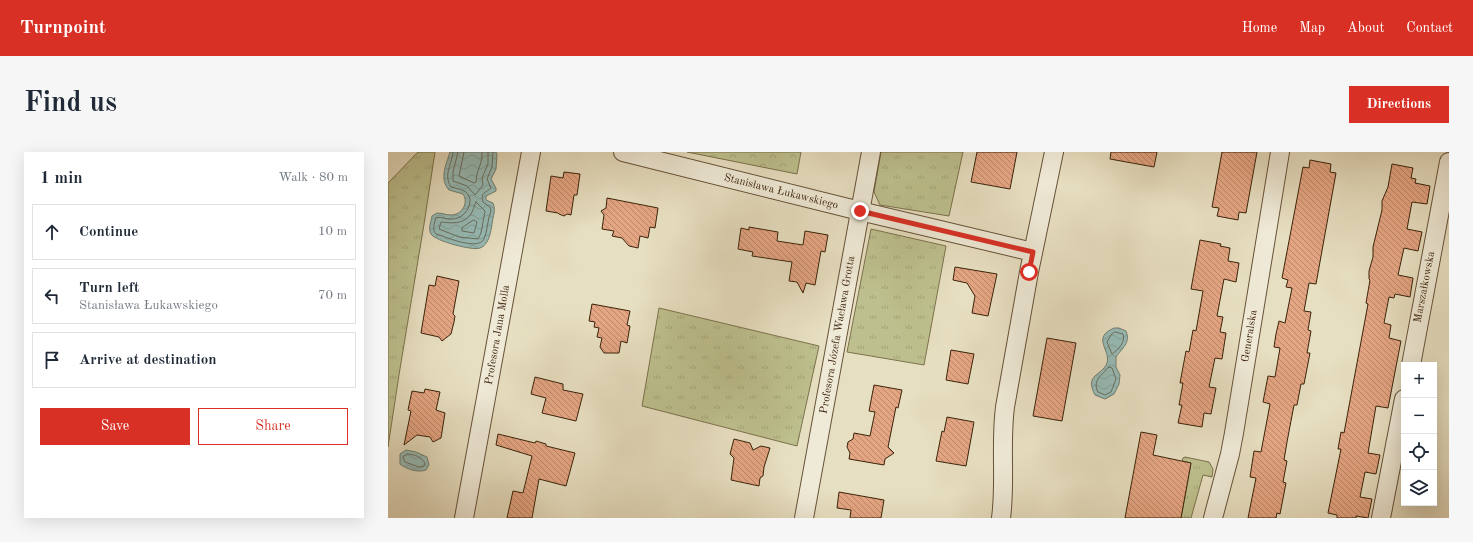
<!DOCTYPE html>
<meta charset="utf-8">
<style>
:root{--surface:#fff;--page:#f6f6f7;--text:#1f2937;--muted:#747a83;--line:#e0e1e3;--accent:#d93025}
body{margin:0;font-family:"Old Standard TT",serif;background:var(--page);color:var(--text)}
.controls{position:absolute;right:12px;bottom:12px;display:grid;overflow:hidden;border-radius:0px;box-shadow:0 4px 16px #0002}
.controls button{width:36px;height:36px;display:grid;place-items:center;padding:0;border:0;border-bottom:1px solid var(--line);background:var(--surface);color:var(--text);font:20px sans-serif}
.stop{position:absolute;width:12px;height:12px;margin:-9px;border:3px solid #d93025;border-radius:50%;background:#fff}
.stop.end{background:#d93025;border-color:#fff;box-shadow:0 1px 4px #0008}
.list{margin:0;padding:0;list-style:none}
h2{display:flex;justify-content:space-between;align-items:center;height:52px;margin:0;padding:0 16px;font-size:17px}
h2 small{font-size:13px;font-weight:400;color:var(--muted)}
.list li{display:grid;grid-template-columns:26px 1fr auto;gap:12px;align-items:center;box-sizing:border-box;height:56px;margin:0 8px 8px;padding:0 8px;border:1px solid var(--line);border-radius:0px}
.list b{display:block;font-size:15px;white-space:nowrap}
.list p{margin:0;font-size:13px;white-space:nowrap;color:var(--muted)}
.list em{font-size:13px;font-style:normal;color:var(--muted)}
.actions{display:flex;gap:8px;padding:12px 16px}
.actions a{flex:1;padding:9px 0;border:1px solid var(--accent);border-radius:0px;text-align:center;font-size:14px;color:var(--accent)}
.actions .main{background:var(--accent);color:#fff}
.icon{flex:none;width:22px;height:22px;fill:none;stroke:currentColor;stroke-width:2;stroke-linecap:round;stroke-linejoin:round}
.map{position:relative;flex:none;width:1061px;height:366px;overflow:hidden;border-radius:0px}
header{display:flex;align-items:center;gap:24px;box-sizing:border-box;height:56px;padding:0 20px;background:var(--accent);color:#fff}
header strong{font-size:19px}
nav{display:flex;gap:22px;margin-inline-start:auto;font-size:14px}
.intro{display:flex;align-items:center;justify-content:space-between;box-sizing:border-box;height:96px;padding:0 24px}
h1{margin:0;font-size:28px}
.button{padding:10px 18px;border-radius:0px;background:var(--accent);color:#fff;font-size:14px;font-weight:700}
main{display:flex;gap:24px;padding:0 24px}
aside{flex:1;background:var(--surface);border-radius:0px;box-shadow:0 4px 16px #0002}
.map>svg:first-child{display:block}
</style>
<header>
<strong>Turnpoint</strong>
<nav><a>Home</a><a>Map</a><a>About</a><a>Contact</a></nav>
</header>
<div class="intro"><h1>Find us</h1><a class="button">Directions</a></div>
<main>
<aside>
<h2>1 min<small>Walk · 80 m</small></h2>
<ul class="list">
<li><svg class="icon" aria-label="ahead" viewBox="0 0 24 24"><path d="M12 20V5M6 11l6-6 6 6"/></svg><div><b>Continue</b></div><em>10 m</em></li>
<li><svg class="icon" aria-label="left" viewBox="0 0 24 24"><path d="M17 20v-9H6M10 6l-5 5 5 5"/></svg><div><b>Turn left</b><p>Stanisława Łukawskiego</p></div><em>70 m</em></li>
<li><svg class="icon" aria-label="arrive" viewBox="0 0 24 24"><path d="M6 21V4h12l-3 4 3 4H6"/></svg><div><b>Arrive at destination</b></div></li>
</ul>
<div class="actions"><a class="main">Save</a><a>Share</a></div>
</aside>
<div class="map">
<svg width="1061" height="366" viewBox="0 0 1061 366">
<defs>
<pattern id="grass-tufts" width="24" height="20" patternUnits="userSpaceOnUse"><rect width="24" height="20" fill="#bdc08e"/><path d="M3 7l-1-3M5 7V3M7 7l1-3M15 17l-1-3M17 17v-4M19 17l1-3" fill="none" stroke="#a3a579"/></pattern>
<pattern id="forest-crowns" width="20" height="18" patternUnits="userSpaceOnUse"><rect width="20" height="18" fill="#bdc08e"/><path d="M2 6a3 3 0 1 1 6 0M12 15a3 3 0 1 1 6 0" fill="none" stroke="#a3a579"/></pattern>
<pattern id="water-waves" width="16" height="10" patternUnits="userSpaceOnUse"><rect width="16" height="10" fill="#97bcb7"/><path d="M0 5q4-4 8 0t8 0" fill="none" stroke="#83a19c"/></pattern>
<pattern id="building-back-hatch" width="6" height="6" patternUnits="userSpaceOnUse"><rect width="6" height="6" fill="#e4a582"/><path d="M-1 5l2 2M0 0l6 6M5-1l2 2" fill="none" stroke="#ba8669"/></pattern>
</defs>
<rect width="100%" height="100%" fill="#e7dfc1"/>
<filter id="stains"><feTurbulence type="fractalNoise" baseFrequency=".005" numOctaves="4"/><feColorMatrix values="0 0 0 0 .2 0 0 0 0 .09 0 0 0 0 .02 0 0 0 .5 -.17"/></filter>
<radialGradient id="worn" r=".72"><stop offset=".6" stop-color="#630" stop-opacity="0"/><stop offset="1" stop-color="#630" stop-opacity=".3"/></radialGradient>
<g fill="url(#grass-tufts)" stroke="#7c714c">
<path d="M 30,0 L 47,0 C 33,99 14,196 0,295 L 0,31 Z"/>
<path d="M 493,0 L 575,0 L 561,64 L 492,53 L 486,40 Z"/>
<path d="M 483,77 L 558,94 L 536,213 L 459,200 Z"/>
<path d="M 271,156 L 431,194 L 409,294 L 254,254 Z"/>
<path d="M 797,305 L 821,310 L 825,317 L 824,325 L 815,323 L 803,366 L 793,366 L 803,311 L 794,309 L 795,306 Z"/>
</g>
<path fill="url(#forest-crowns)" stroke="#7c714c" d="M 299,0 L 413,0 L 409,22 Z"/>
<g fill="url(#water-waves)" stroke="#727e72">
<path d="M 62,0 L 108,0 L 109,2 L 108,17 L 103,27 L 108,36 L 108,39 L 98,44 L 98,48 L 105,51 C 108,59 105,63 104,72 C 103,79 101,93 92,96 C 85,99 47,89 43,82 C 40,77 43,70 44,64 L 49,61 C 54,61 58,63 63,63 C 74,63 81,51 75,42 L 61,38 C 51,27 58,13 62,0 Z"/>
<path d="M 726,176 L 731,176 L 738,179 C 743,191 734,196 728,205 L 728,215 L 732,223 L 731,232 L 726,242 L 717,247 L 707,243 C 696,222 714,224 719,211 C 723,198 703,186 726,176 Z"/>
<path d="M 18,298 L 28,300 L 39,305 L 41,313 L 38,318 C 30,321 18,317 12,312 L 12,302 Z"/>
</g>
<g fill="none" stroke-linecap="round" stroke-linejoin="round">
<g stroke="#696f60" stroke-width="1">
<path d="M 65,0 C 64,12 55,23 63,35 C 71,37 81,38 82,48 C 82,58 74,67 64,67 C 58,68 54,64 48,66 C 46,71 44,78 48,82 C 58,85 90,99 96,87 C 100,78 99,68 103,59 L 102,55 L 95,50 C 92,40 98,41 103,36 L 99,27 L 104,15 L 105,0"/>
<path d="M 70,0 L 65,20 L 65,29 L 79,34 L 87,43 L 95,33 L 94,26 L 100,12 L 100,0"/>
<path d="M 76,0 L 71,24 L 86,31 L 88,30 C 88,18 95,12 94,0"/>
<path d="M 88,50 L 97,59 L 93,81 L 90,87 L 71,85 L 51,77 L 53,70 C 63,71 75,73 83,62 C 85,59 86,54 88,50 Z"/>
<path d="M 86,68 L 89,70 L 86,81 L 74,79 L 74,76 Z"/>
<path d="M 727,180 L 735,182 C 738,190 730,198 724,202 L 719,190 L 723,183 Z"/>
<path d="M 721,215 L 724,216 L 728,227 L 723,240 L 717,243 L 710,240 C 704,228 714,223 721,215 Z"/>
<path d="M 19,302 C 25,302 35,305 37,312 L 35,315 L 31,315 L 17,310 L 15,305 Z"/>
</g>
</g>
<g fill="url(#building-back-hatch)" stroke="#3b220a">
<path d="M 589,0 L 629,0 L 622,37 L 583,30 Z"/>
<path d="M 723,0 L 769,0 L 766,15 L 722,7 Z"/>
<path d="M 834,0 L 869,0 L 858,61 L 851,60 L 850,68 L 829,64 L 831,56 L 824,55 Z"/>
<path d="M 922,8 L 943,12 L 942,20 L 948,21 L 928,132 L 921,131 L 916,159 L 923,160 L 920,178 L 923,179 L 919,201 L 922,201 L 916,232 L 913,232 L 909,253 L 906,253 L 899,290 L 896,308 L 899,309 L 895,330 L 898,331 L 892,362 L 889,361 L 888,366 L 860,366 L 868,326 L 862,325 L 866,299 L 873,300 L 882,252 L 875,250 L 880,224 L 887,225 L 892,196 L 886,195 L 888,182 L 891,169 L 897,171 L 904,136 L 898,135 L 900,128 L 894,126 L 915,15 L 921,16 Z"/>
<path d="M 1004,12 L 1025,16 L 1023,26 L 1028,27 L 1027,31 L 1042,34 L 1039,52 L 1024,50 L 1019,77 L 1034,80 L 1030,99 L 1016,96 L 1010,123 L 1025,126 L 1022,145 L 1007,142 L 1006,146 L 1001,145 L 996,171 L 1003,173 L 1001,186 L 1013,189 L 1000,256 L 988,254 L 980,301 L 992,303 L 988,322 L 977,320 L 972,345 L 984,347 L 980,366 L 968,364 L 968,366 L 949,366 L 949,363 L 940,361 L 953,297 L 950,297 L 953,280 L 956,281 L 980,152 L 978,151 L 982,128 L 981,127 L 981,119 L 985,105 L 985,95 L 994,58 L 994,49 L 1000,35 Z"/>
<path d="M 176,20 L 192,22 L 189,43 L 186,43 L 183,63 L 179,62 L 176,64 L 171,62 L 170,61 L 158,59 L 163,24 L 175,26 Z"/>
<path d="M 219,46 L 270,56 L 267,76 L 262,75 L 260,86 L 252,84 L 250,96 L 241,94 L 234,86 L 224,84 L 226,79 L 214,77 L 216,63 L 213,59 L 218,56 Z"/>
<path d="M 361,75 L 390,80 L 389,89 L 415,93 L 417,79 L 440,83 L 437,100 L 433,99 L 427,133 L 418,131 L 415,141 L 409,130 L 401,129 L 404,110 L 364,104 L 365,100 L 350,97 L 353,76 L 361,78 Z"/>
<path d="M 812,88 L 833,92 L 832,94 L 842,96 L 840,109 L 851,111 L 848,130 L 836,127 L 829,164 L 835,165 L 832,180 L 838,181 L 834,207 L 827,206 L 821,235 L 828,236 L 823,262 L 816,261 L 814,275 L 790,271 L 794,253 L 791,253 L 795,231 L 792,231 L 798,199 L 801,200 L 805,178 L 808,179 L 815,139 L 803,137 Z"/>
<path d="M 567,115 L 609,122 L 600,164 L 584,161 L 587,144 L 579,131 L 565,128 Z"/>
<path d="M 49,124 L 71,129 L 65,162 L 67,164 L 66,170 L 63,182 L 54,189 L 51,185 L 33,181 L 41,133 L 47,134 Z"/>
<path d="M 204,152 L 242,159 L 239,173 L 242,174 L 239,191 L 233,189 L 231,201 L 216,201 L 212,195 L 214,186 L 209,185 L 211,176 L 206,175 L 207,170 L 201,169 Z"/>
<path d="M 659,186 L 688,191 L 674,269 L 645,264 Z"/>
<path d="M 563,198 L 586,202 L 580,232 L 558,228 Z"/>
<path d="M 147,225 L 175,232 L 175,238 L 195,242 L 188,269 L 154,261 L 158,246 L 143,242 Z"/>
<path d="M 486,233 L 514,238 L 510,256 L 508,255 L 500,295 L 506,301 L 497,307 L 496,313 L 461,307 L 462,301 L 459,295 L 460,290 L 465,287 L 466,281 L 482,284 L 487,260 L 481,259 Z"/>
<path d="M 37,237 L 52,240 L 48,258 L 57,261 L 53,286 L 45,290 L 42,285 L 29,283 L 16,293 L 23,259 L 20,258 L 24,239 L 36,241 Z"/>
<path d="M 559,265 L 586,270 L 578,314 L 548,309 L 554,279 L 556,280 Z"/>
<path d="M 753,280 L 769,283 L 765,303 L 803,311 L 793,366 L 737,366 Z"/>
<path d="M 110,282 L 147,291 L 148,289 L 158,292 L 158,294 L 187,301 L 178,334 L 151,327 L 144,366 L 119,366 L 125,339 L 135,341 L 144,304 L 108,293 Z"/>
<path d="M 346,287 L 362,291 L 365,298 L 373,294 L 382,296 L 376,315 L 375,324 L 372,326 L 371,334 L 343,328 L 346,306 L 342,302 Z"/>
<path d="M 451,340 L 496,348 L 493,366 L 462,366 L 463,358 L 449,356 Z"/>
</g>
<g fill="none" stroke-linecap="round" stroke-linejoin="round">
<defs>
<g id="street">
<path d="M 235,0 L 472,59 L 645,100"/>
<path d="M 1023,213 L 1061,10"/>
<path d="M 76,366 L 143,0"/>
<path d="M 416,366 L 483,0"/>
<path d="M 613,366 C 618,329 612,292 617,255 L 641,120 L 666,0"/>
<path d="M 825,366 L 842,302 L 846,281 L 892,0"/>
<path d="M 993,366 L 1016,247"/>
</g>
</defs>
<use href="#street" stroke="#665138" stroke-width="20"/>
<use href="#street" stroke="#efead7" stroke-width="18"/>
</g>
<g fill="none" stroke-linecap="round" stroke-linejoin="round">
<path stroke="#d93025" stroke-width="5" d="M 472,59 L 645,100 L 641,120"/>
</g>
<g text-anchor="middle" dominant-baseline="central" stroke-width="3" stroke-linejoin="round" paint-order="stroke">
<g font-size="11" fill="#3b220a" stroke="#efead7">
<text transform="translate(393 40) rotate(14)">Stanisława Łukawskiego</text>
<text transform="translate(1037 135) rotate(-79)">Marszałkowska</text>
<text transform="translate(110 183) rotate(-80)">Profesora Jana Molla</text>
<text transform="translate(450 183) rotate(-80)">Profesora Józefa Wacława Grotta</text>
<text transform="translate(862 184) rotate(-81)">Generalska</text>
</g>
</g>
<rect width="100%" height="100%" filter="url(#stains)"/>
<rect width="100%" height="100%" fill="url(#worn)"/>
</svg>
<div class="controls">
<button>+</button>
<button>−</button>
<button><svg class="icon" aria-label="locate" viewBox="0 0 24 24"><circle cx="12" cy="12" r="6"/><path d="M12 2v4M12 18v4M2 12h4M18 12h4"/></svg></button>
<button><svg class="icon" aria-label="layers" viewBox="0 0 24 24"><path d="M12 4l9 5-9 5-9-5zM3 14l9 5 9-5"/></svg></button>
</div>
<div class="stop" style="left:641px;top:120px"></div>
<div class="stop end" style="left:472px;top:59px"></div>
</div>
</main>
